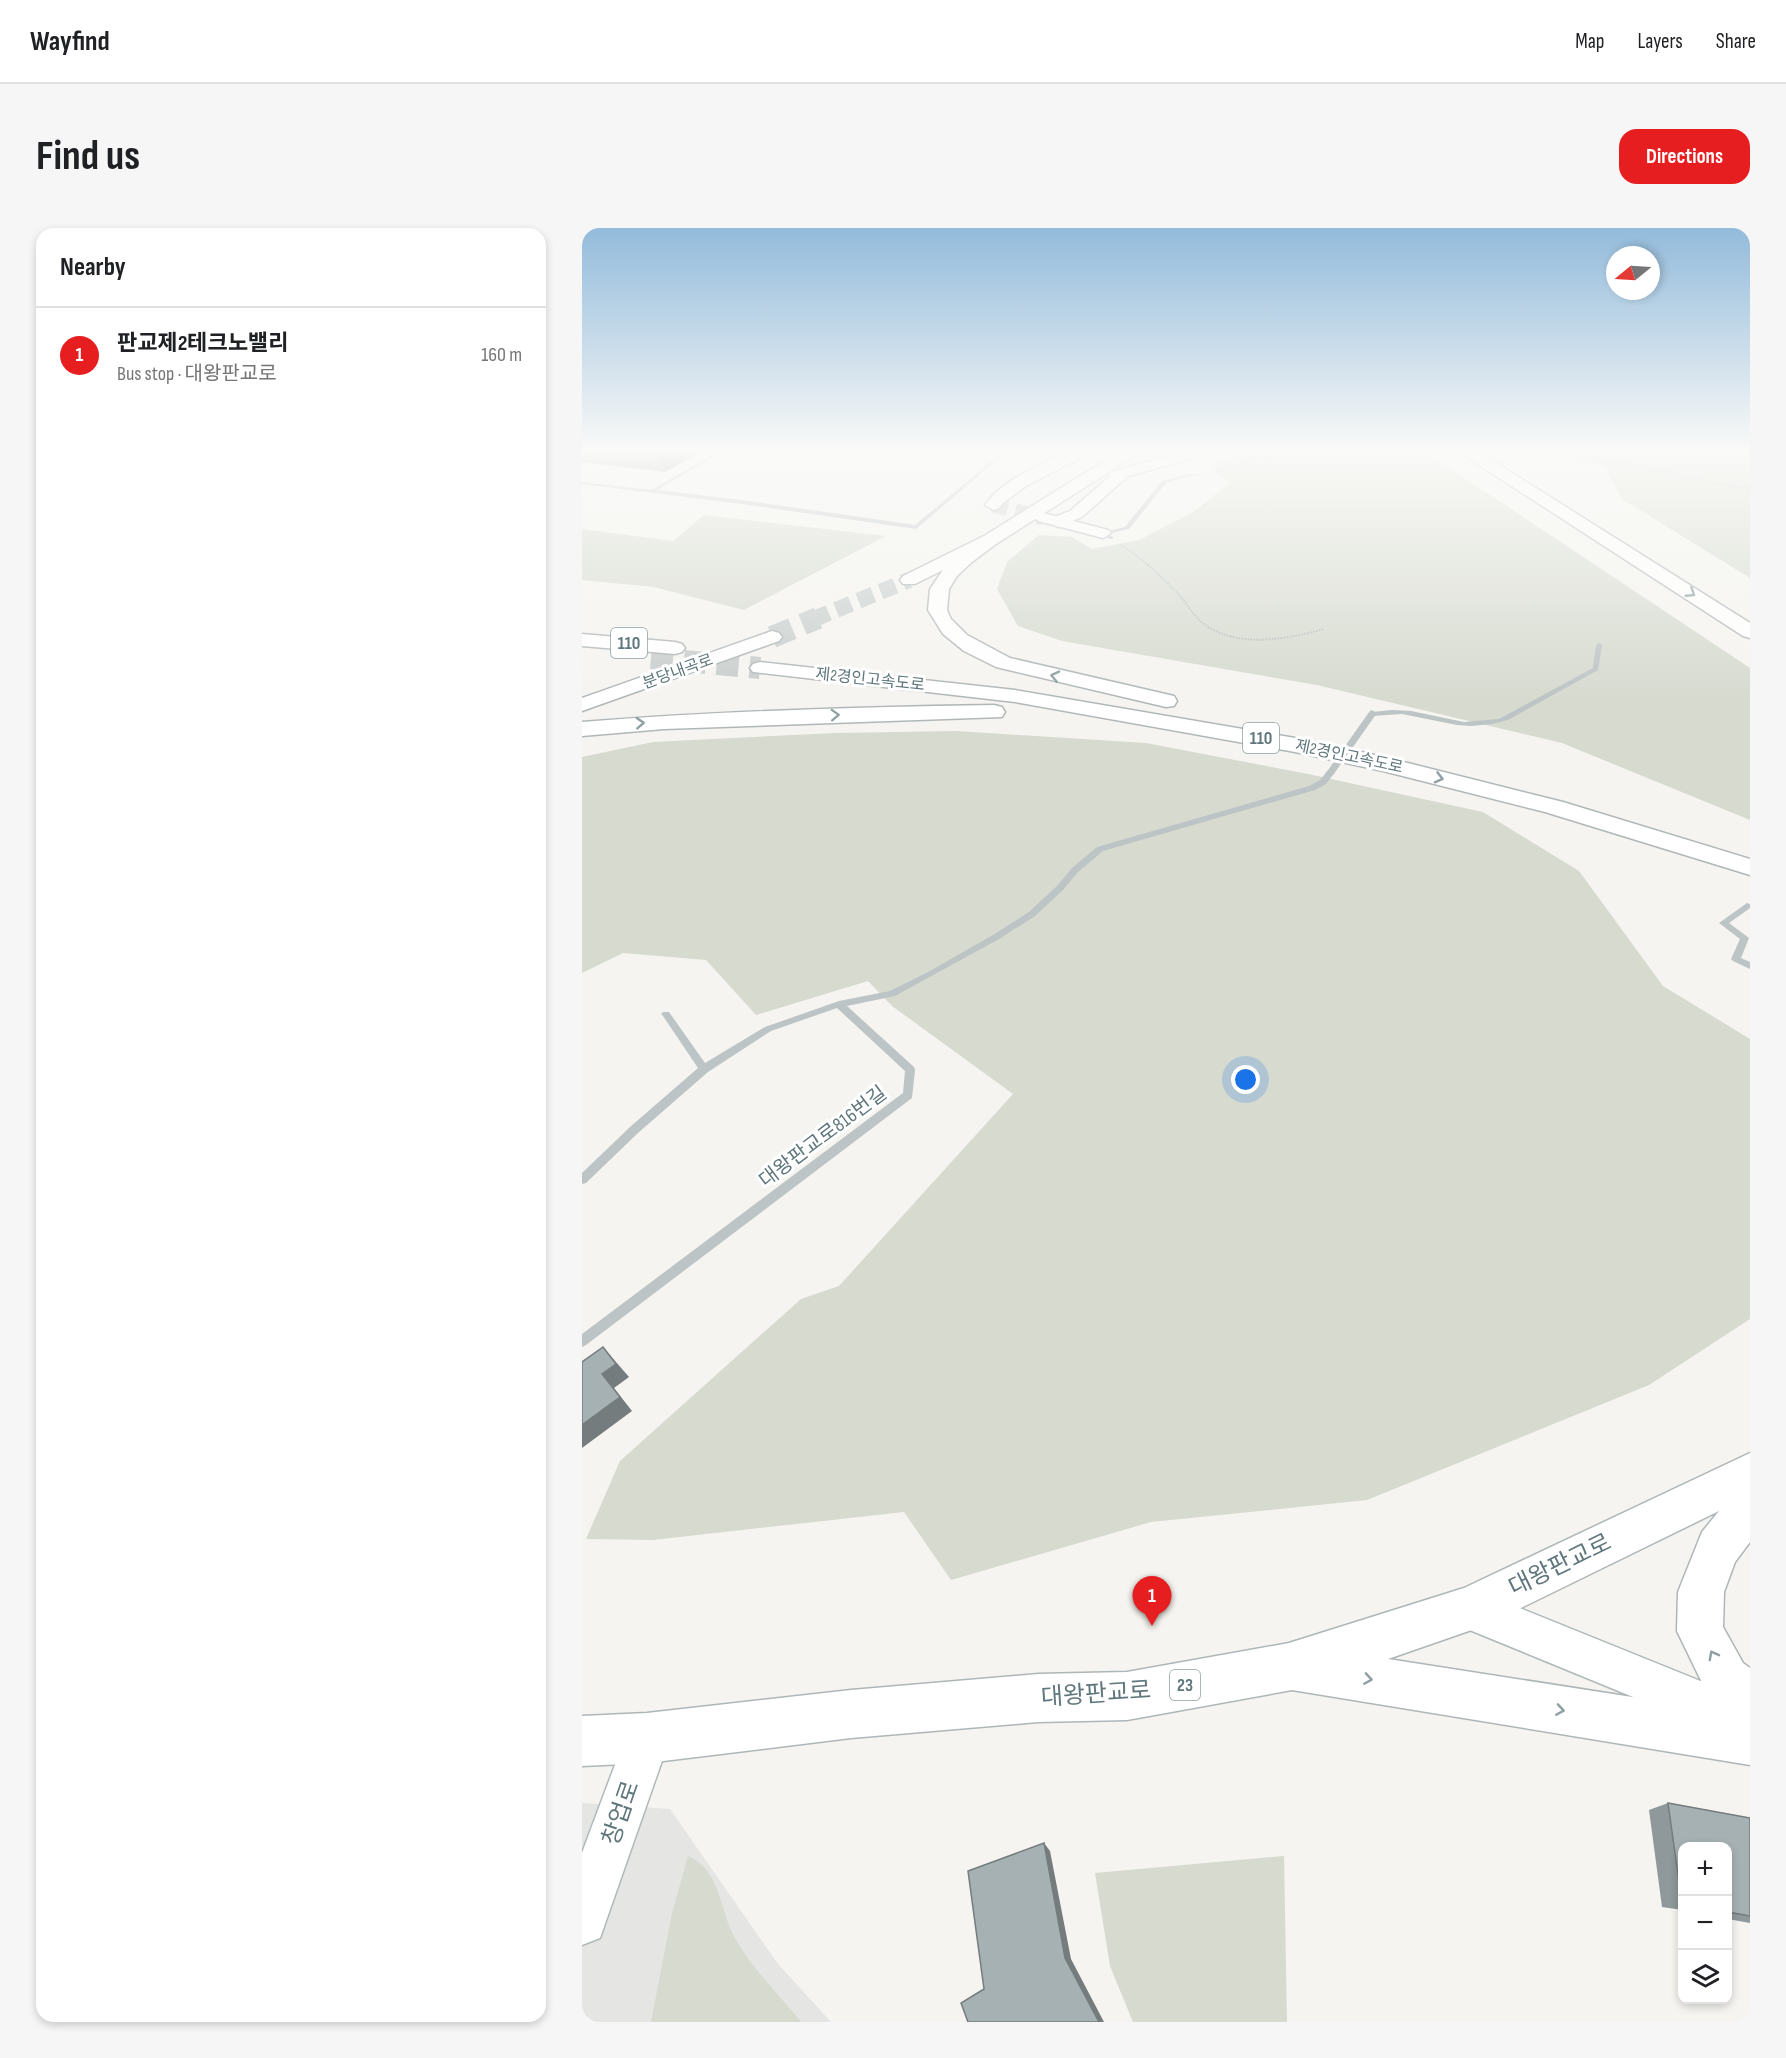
<!DOCTYPE html>
<meta charset="utf-8">
<style>
:root{--surface:#fff;--page:#f6f6f6;--text:#202124;--muted:#757577;--line:#e0e0e0;--accent:#e71e20}
body{margin:0;font-family:"Sofia Sans Condensed","Noto Sans KR",sans-serif;background:var(--page);color:var(--text)}
.controls{position:absolute;right:18px;bottom:18px;display:grid;overflow:hidden;border-radius:12px;box-shadow:0 3px 9px #0003}
.controls button{width:54px;height:54px;display:grid;place-items:center;padding:0;border:0;border-bottom:2px solid var(--line);background:var(--surface);color:var(--text);font:30px sans-serif}
.compass{position:absolute;left:1024px;top:18px;width:54px;height:54px;border-radius:50%;background:var(--surface);box-shadow:0 3px 9px #0003;rotate:252deg}
.you{position:absolute;left:664px;top:852px;width:21px;height:21px;margin:-15px;border:4px solid #fff;border-radius:50%;background:#1a73e8;box-shadow:0 0 0 9px #1a73e833}
.badge{display:grid;place-items:center;width:39px;height:39px;border-radius:50%;background:var(--accent);color:#fff;font-size:20px;font-weight:700}
.pin{position:absolute;translate:-50% -50px;filter:drop-shadow(0 2px 3px #0008)}
.pin::after{content:'';position:absolute;top:32px;width:21px;height:18px;background:inherit;clip-path:polygon(0 0,100% 0,50% 100%)}
.list{margin:0;padding:0;list-style:none}
h2{display:flex;justify-content:space-between;align-items:center;height:78px;margin:0;padding:0 24px;font-size:26px}
h2 small{font-size:20px;font-weight:400;color:var(--muted)}
.list li{display:grid;grid-template-columns:39px 1fr auto;gap:18px;align-items:center;box-sizing:border-box;height:96px;padding:0 24px;border-top:2px solid var(--line)}
.list b{display:block;font-size:22px;white-space:nowrap}
.list p{margin:0;font-size:20px;white-space:nowrap;color:var(--muted)}
.list em{font-size:20px;font-style:normal;color:var(--muted)}
.icon{flex:none;width:33px;height:33px;fill:none;stroke:currentColor;stroke-width:2;stroke-linecap:round;stroke-linejoin:round}
.map{position:relative;flex:none;width:1168px;height:1794px;overflow:hidden;border-radius:18px}
header{display:flex;align-items:center;gap:36px;box-sizing:border-box;height:84px;padding:0 30px;background:var(--surface);border-bottom:2px solid var(--line)}
header strong{font-size:28px}
nav{display:flex;gap:33px;margin-inline-start:auto;font-size:21px}
.intro{display:flex;align-items:center;justify-content:space-between;box-sizing:border-box;height:144px;padding:0 36px}
h1{margin:0;font-size:42px}
.button{padding:15px 27px;border-radius:18px;background:var(--accent);color:#fff;font-size:21px;font-weight:700}
main{display:flex;gap:36px;padding:0 36px}
aside{flex:1;background:var(--surface);border-radius:18px;box-shadow:0 3px 9px #0003}
.map>svg:first-child{display:block}
</style>
<header>
<strong>Wayfind</strong>
<nav><a>Map</a><a>Layers</a><a>Share</a></nav>
</header>
<div class="intro"><h1>Find us</h1><a class="button">Directions</a></div>
<main>
<aside>
<h2>Nearby<small></small></h2>
<ul class="list">
<li><span class="badge">1</span><div><b>판교제2테크노밸리</b><p>Bus stop · 대왕판교로</p></div><em>160 m</em></li>
</ul>
</aside>
<div class="map">
<svg width="1168" height="1794" viewBox="0 0 1168 1794">
<rect width="100%" height="100%" fill="#f5f4f0"/>
<path fill="#e5e5e4" d="M 0,1575 L 88,1581 L 196,1736 L 249,1794 L 0,1794 Z"/>
<g fill="#d6dacf">
<path d="M 655,221 L 839,221 L 1168,440 L 1168,592 L 980,515 L 735,457 L 480,413 L 436,398 L 415,361 L 425,334 L 457,307 L 490,309 L 510,321 L 557,312 L 611,284 L 648,255 L 630,241 Z"/>
<path d="M 974,221 L 1168,221 L 1168,350 L 1040,271 L 1023,239 Z"/>
<path d="M 122,287 L 304,308 L 162,382 L 72,359 L 0,352 L 0,301 L 91,313 Z"/>
<path d="M 374,503 L 564,515 L 726,546 L 901,584 L 997,643 L 1081,758 L 1168,811 L 1168,1091 L 1067,1157 L 785,1272 L 569,1294 L 369,1352 L 322,1284 L 71,1312 L 4,1311 L 38,1233 L 219,1071 L 257,1058 L 431,866 L 310,778 L 286,753 L 174,787 L 124,732 L 41,725 L 0,745 L 0,529 L 71,514 L 253,505 Z"/>
<path d="M 106,1628 C 139,1642 137,1682 153,1710 C 170,1741 197,1766 219,1794 L 69,1794 L 90,1685 Z"/>
<path d="M 702,1628 L 705,1794 L 551,1794 L 528,1738 L 513,1645 Z"/>
</g>
<g fill="none" stroke-linecap="round" stroke-linejoin="round">
<path stroke="#c8cecd" stroke-width="15" stroke-dasharray="15 8" stroke-linecap="butt" d="M 411,277 L 461,290"/>
<path stroke="#c8cecd" stroke-width="16" stroke-dasharray="16 8" stroke-linecap="butt" d="M 232,391 L 327,352"/>
<g stroke="#c8cecd" stroke-width="22" stroke-dasharray="22 11" stroke-linecap="butt">
<path d="M 190,409 L 236,390"/>
<path d="M 69,430 L 178,440"/>
</g>
<defs>
<g id="secondary">
<path d="M 461,285 L 526,302 L 529,305 L 521,310 L 456,293 L 453,290 Z"/>
<path d="M 888,1360 L 1168,1473 L 1168,1517 L 873,1396 L 867,1381 L 873,1366 Z"/>
<path d="M 65,1487 L 81,1494 L 88,1510 L 18,1710 L 0,1717 L 0,1625 L 49,1494 Z"/>
</g>
<path id="primary" d="M 1168,1225 L 1168,1314 L 1153,1334 L 1142,1364 L 1141,1399 L 1161,1435 L 1168,1440 L 1168,1537 L 710,1462 L 545,1492 L 456,1494 L 269,1510 L 65,1535 L 0,1538 L 0,1488 L 65,1485 L 269,1462 L 456,1446 L 545,1444 L 707,1415 L 882,1360 ZM 1137,1283 L 1120,1304 L 1096,1364 L 1095,1403 L 1127,1469 L 1147,1484 L 806,1431 L 904,1397 Z"/>
<g id="highway">
<path d="M 494,221 L 515,221 L 444,258 L 421,275 L 417,280 L 411,282 L 403,277 C 422,249 464,235 494,221 Z"/>
<path d="M 546,221 L 563,221 L 414,316 L 390,334 L 375,348 L 367,361 L 365,382 L 369,391 L 385,407 L 428,430 L 592,468 L 595,473 L 592,478 L 584,479 L 414,439 L 382,423 L 361,406 L 346,382 L 348,361 L 361,342 L 333,356 L 321,356 L 318,352 L 321,348 L 402,308 L 498,248 Z"/>
<path d="M 606,221 L 624,221 L 602,233 L 546,248 L 500,289 L 476,299 L 468,294 L 470,290 L 488,283 L 527,249 L 528,244 L 592,227 Z"/>
<path d="M 875,221 L 892,221 L 1168,395 L 1168,410 L 1161,408 L 877,224 Z"/>
<path d="M 190,403 L 197,405 L 200,409 L 197,413 L 0,483 L 0,470 Z"/>
<path d="M 0,406 L 93,414 L 100,416 L 103,420 L 100,424 L 93,426 L 0,418 Z"/>
<path d="M 178,434 L 433,462 L 713,510 L 802,529 L 981,574 L 1168,631 L 1168,647 L 963,584 L 801,543 L 713,524 L 433,474 L 171,444 L 168,440 L 171,436 Z"/>
<path d="M 412,477 L 420,479 L 423,484 L 420,489 L 82,501 L 0,508 L 0,494 C 137,483 275,479 412,477 Z"/>
</g>
</defs>
<use href="#secondary" stroke="#b0b8ba" stroke-width="3"/>
<use href="#primary" stroke="#afb6b8" stroke-width="3"/>
<use href="#highway" stroke="#b1b7b8" stroke-width="3"/>
<g stroke="#b7bcbd" stroke-width="2" stroke-dasharray="1.5 1.5" stroke-linecap="butt">
<path d="M 967,221 C 994,232 1021,232 1049,237 C 1089,244 1127,257 1168,260"/>
<path d="M 447,229 L 455,221"/>
<path d="M 652,242 L 676,221"/>
<path d="M 539,317 C 561,331 580,349 598,368 C 606,377 612,389 622,396 C 655,421 706,411 742,401"/>
</g>
<g fill="#bdc4c5" fill-rule="evenodd">
<path d="M 141,221 L 146,221 L 75,262 L 160,272 L 333,297 L 424,221 L 428,221 L 334,301 L 160,276 L 0,256 L 0,254 L 69,262 Z"/>
<path d="M 607,246 L 621,247 L 607,248 L 584,255 L 547,301 L 526,306 L 531,309 L 531,311 L 527,311 L 518,305 L 543,299 L 580,253 Z"/>
<path d="M 1017,415 L 1020,417 L 1016,442 L 926,492 L 910,496 L 889,498 L 875,497 L 820,486 L 790,488 L 787,486 L 790,484 L 810,482 L 829,483 L 882,494 L 917,491 L 1011,440 L 1014,417 Z"/>
<path d="M 746,542 L 753,544 L 744,556 L 733,562 L 521,623 L 496,644 L 481,662 L 453,688 L 417,711 L 313,768 L 265,778 L 332,839 L 333,842 L 330,870 L 4,1117 L 0,1119 L 0,1106 L 321,865 L 323,843 L 255,780 L 189,803 L 126,844 L 56,905 L 4,955 L 0,956 L 0,945 L 48,899 L 116,840 L 81,788 L 79,786 L 81,784 L 87,784 L 123,835 L 183,799 L 257,773 L 308,763 L 346,744 L 411,707 L 447,684 L 475,658 L 490,640 L 515,619 L 727,558 L 738,552 Z"/>
<path d="M 1165,675 L 1168,676 L 1168,680 L 1147,695 L 1167,710 L 1159,730 L 1168,734 L 1168,741 L 1151,733 L 1149,731 L 1158,711 L 1137,695 Z"/>
</g>
<use href="#secondary" fill="#fff" fill-rule="evenodd"/>
<use href="#primary" fill="#fff" fill-rule="evenodd"/>
<use href="#highway" fill="#fff" fill-rule="evenodd"/>
<path stroke="#bdc4c5" stroke-width="7" d="M 749,544 L 790,486"/>
</g>
<g fill="#8f989a">
<path d="M 0,221 L 124,221 L 83,244 L 0,234 Z"/>
<path d="M 1086,1575 L 1168,1590 L 1168,1695 L 1146,1691 L 1146,1618 L 1101,1618 L 1101,1682 L 1080,1679 L 1067,1582 Z"/>
</g>
<g fill="#747c7d">
<path d="M 89,221 L 124,221 L 83,244 L 78,227 Z"/>
<path d="M 21,1119 L 47,1149 L 32,1160 L 50,1183 L 0,1220 L 0,1197 L 20,1146 Z"/>
<path d="M 462,1615 L 468,1623 L 489,1731 L 522,1794 L 517,1794 L 483,1730 Z"/>
</g>
<g fill="#a6b1b3" stroke="#747c7d" stroke-width="1.5">
<path d="M 24,221 L 89,221 L 78,227 Z"/>
<path d="M 21,1119 L 34,1136 L 20,1146 L 38,1169 L 0,1197 L 0,1134 Z"/>
<path d="M 1086,1575 L 1168,1590 L 1168,1688 L 1146,1684 L 1146,1618 L 1101,1618 L 1101,1676 L 1100,1675 Z"/>
<path d="M 462,1615 L 483,1730 L 517,1794 L 386,1794 L 379,1775 L 402,1761 L 386,1643 Z"/>
</g>
<defs><path id="oneway-chevron" d="M-2-3.5L2.5 0L-2 3.5" fill="none" stroke-width="1.6" stroke-linecap="round" stroke-linejoin="round" transform="scale(1.5)"/></defs>
<g stroke="#8fa0a3">
<use href="#oneway-chevron" transform="translate(1109 365) rotate(33)"/>
<use href="#oneway-chevron" transform="translate(473 448) rotate(-167)"/>
<use href="#oneway-chevron" transform="translate(253 487) rotate(-2)"/>
<use href="#oneway-chevron" transform="translate(58 495) rotate(-3)"/>
<use href="#oneway-chevron" transform="translate(857 550) rotate(14)"/>
<use href="#oneway-chevron" transform="translate(1131 1427) rotate(-118)"/>
<use href="#oneway-chevron" transform="translate(786 1451) rotate(9)"/>
<use href="#oneway-chevron" transform="translate(978 1482) rotate(9)"/>
</g>
<linearGradient id="sky" x2="0" y2="1"><stop stop-color="#93bbdb"/><stop offset="0.47" stop-color="#fafaf8"/><stop offset="1" stop-color="#fafaf8" stop-opacity="0"/></linearGradient>
<rect width="1168" height="472" fill="url(#sky)"/>
<g text-anchor="middle" dominant-baseline="central" stroke-width="6" stroke-linejoin="round" paint-order="stroke">
<g font-size="16" fill="#5f777c" stroke="#fff">
<text transform="translate(96 444) rotate(-20)">분당내곡로</text>
<text transform="translate(288 452) rotate(6)">제2경인고속도로</text>
<text transform="translate(767 529) rotate(12)">제2경인고속도로</text>
</g>
<g fill="#fff" stroke="#8fa0a3" stroke-width="1.5">
<rect x="29" y="400" width="36" height="30" rx="4.5"/>
<rect x="661" y="495" width="36" height="30" rx="4.5"/>
<rect x="588" y="1442" width="30" height="30" rx="4.5"/>
</g>
<g font-size="18" font-weight="bold" fill="#5f777c">
<text x="47" y="415">110</text>
<text x="679" y="510">110</text>
<text x="603" y="1457">23</text>
</g>
<g font-size="20" fill="#5f777c" stroke="#fff">
<text transform="translate(241 909) rotate(-37)">대왕판교로816번길</text>
</g>
<g font-size="24" fill="#5f777c" stroke="#fff">
<text transform="translate(978 1337) rotate(-26)">대왕판교로</text>
<text transform="translate(514 1466) rotate(-4)">대왕판교로</text>
<text transform="translate(39 1585) rotate(-71)">창업로</text>
</g>
</g>
</svg>
<div class="controls">
<button>+</button>
<button>−</button>
<button><svg class="icon" aria-label="layers" viewBox="0 0 24 24"><path d="M12 4l9 5-9 5-9-5zM3 14l9 5 9-5"/></svg></button>
</div>
<svg class="compass" viewBox="-18 -18 36 36"><path d="M0-13l5 13h-10z" fill="#e53935"/><path d="M0 13l5-13h-10z" fill="#757577"/></svg>
<div class="you"></div>
<div class="pin badge" style="left:570px;top:1398px">1</div>
</div>
</main>
